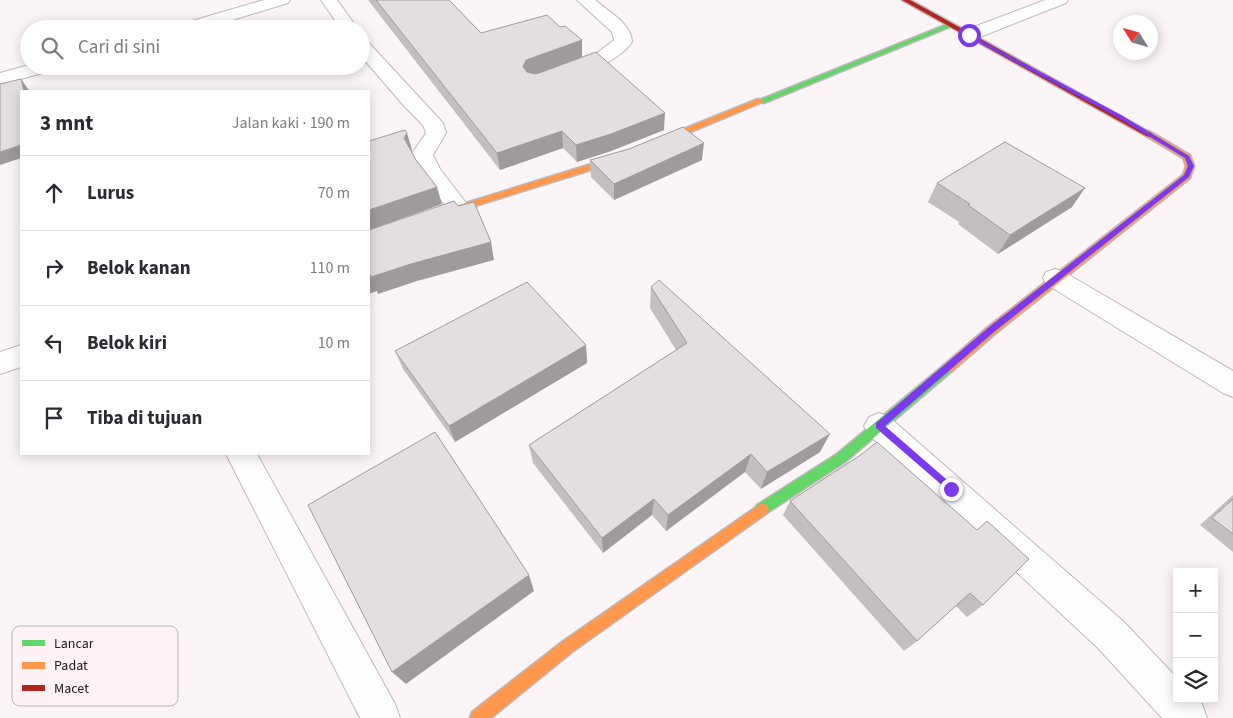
<!DOCTYPE html>
<html lang="id">
<meta charset="utf-8">
<style>
:root{--surface:#fff;--page:#f7f7f7;--text:#2b2b33;--muted:#7c7c81;--line:#e1e1e2}
body{margin:0;font-family:"Source Sans 3",sans-serif;background:var(--page);color:var(--text)}
.controls{position:absolute;right:15px;bottom:15px;display:grid;overflow:hidden;border-radius:0px;box-shadow:0 2px 12px #0003}
.controls button{width:45px;height:45px;display:grid;place-items:center;padding:0;border:0;border-bottom:1px solid var(--line);background:var(--surface);color:var(--text);font:25px sans-serif}
.compass{position:absolute;left:1113px;top:15px;width:45px;height:45px;border-radius:50%;background:var(--surface);box-shadow:0 2px 12px #0003;rotate:307deg}
.stop{position:absolute;width:15px;height:15px;margin:-11px;border:4px solid #7c3aed;border-radius:50%;background:#fff}
.stop.end{background:#7c3aed;border-color:#fff;box-shadow:0 1px 5px #0008}
.list{margin:0;padding:0;list-style:none}
h2{display:flex;justify-content:space-between;align-items:center;height:65px;margin:0;padding:0 20px;font-size:21px}
h2 small{font-size:16px;font-weight:400;color:var(--muted)}
.list li{display:grid;grid-template-columns:32px 1fr auto;gap:15px;align-items:center;box-sizing:border-box;height:75px;padding:0 20px;border-top:1px solid var(--line)}
.list b{display:block;font-size:19px;white-space:nowrap}
.list em{font-size:16px;font-style:normal;color:var(--muted)}
.icon{flex:none;width:28px;height:28px;fill:none;stroke:currentColor;stroke-width:2;stroke-linecap:round;stroke-linejoin:round}
.map{position:relative;flex:none;width:1233px;height:718px;overflow:hidden}
.search{position:absolute;background:var(--surface);box-shadow:0 2px 12px #0003;left:20px;top:20px;width:350px;height:55px;display:flex;align-items:center;gap:12px;box-sizing:border-box;padding:0 18px;border-radius:28px;color:var(--muted);font-size:19px}
.panel{position:absolute;background:var(--surface);box-shadow:0 2px 12px #0003;left:20px;top:90px;width:350px;height:365px;border-radius:0px}
.map>svg:first-child{display:block}
</style>
<div class="map">
<svg width="1233" height="718" viewBox="0 0 1233 718">
<rect width="100%" height="100%" fill="#fbf5f7"/>
<g fill="none" stroke-linecap="round" stroke-linejoin="round">
<defs>
<g id="street">
<path d="M 264,0 L 290,0 L 288,3 L 203,29 L 176,29 L 178,25 Z"/>
<path d="M 321,0 L 337,0 L 358,29 L 341,29 Z"/>
<path d="M 577,0 L 595,0 C 608,11 632,24 632,42 C 619,61 588,72 566,78 L 559,76 L 557,72 L 559,68 L 597,53 L 614,40 L 612,32 Z"/>
<path d="M 1045,0 L 1068,0 L 1066,3 L 975,39 L 969,40 L 963,39 L 960,35 L 963,31 Z"/>
<path d="M 361,40 L 367,41 L 443,123 L 446,133 L 433,155 L 440,169 L 470,208 L 467,213 L 459,216 L 451,213 L 423,177 L 411,155 L 426,133 L 423,125 L 405,107 L 361,56 Z"/>
<path d="M 29,65 L 55,66 L 53,70 L 0,85 L 0,73 Z"/>
<path d="M 1055,269 L 1064,272 L 1233,371 L 1233,397 L 1223,393 L 1046,284 L 1043,278 L 1046,272 Z"/>
<path d="M 21,345 L 21,367 L 0,374 L 0,352 Z"/>
<path d="M 879,413 L 889,417 L 1124,622 L 1177,678 L 1177,699 L 1197,699 L 1202,704 L 1207,718 L 1162,718 L 1098,648 L 869,435 L 864,426 L 869,417 Z"/>
<path d="M 226,454 L 257,454 L 395,704 L 400,718 L 360,718 Z"/>
</g>
<g id="fast">
<path d="M 948,24 L 954,25 L 764,103 L 757,101 Z"/>
<path d="M 948,363 L 952,365 L 954,368 L 952,371 L 845,462 L 767,513 L 762,515 L 757,513 L 755,509 L 757,505 L 837,454 L 944,365 Z"/>
</g>
<g id="slow">
<path d="M 758,99 L 765,101 L 623,160 L 462,210 L 369,244 L 369,237 L 456,206 L 617,156 Z"/>
<path d="M 1149,131 L 1190,155 L 1194,166 L 1190,178 L 996,333 L 952,371 L 944,371 L 942,368 L 944,365 L 988,327 L 1183,175 L 1186,166 L 1183,158 L 1146,136 L 1146,132 Z"/>
<path d="M 762,503 L 767,505 L 769,509 L 767,513 L 572,652 L 491,718 L 470,718 L 472,712 L 562,642 Z"/>
</g>
<path id="jam" d="M 902,0 L 910,0 L 1153,134 L 1149,137 L 1146,136 Z"/>
</defs>
<use href="#street" stroke="#bdb8ba" stroke-width="2"/>
<use href="#fast" stroke="#bdb8ba" stroke-width="3"/>
<use href="#slow" stroke="#bdb8ba" stroke-width="3"/>
<use href="#jam" stroke="#bdb8ba" stroke-width="3"/>
<use href="#street" fill="#fefefe" fill-rule="evenodd"/>
<use href="#fast" fill="#63d668" fill-rule="evenodd"/>
<use href="#slow" fill="#ff974d" fill-rule="evenodd"/>
<use href="#jam" fill="#b3261e" fill-rule="evenodd"/>
</g>
<g fill="#c3bfc0">
<path d="M 368,0 L 449,0 L 481,33 L 560,27 L 582,57 L 664,130 L 611,151 L 577,162 L 563,148 L 500,170 Z"/>
<path d="M 629,149 L 702,160 L 614,200 L 591,177 L 590,160 Z"/>
<path d="M 937,183 L 1072,207 L 998,254 L 958,224 L 959,222 L 928,202 Z"/>
<path d="M 651,287 L 820,452 L 761,489 L 745,472 L 666,531 L 652,515 L 603,553 L 533,463 L 529,445 L 676,350 L 650,308 Z"/>
<path d="M 586,345 L 587,363 L 455,442 L 403,369 L 395,351 Z"/>
<path d="M 862,454 L 983,605 L 967,617 L 956,606 L 917,641 L 904,651 L 783,515 L 790,501 Z"/>
<path d="M 1233,495 L 1233,552 L 1200,525 Z"/>
</g>
<g fill="#9f9b9c">
<path d="M 582,40 L 582,57 L 528,77 L 523,67 L 526,60 Z"/>
<path d="M 21,79 L 28,89 L 29,91 L 24,91 Z"/>
<path d="M 665,113 L 664,130 L 611,151 L 577,162 L 576,145 Z"/>
<path d="M 562,131 L 563,148 L 500,170 L 497,153 Z"/>
<path d="M 407,133 L 412,150 L 409,156 L 404,138 Z"/>
<path d="M 704,143 L 702,160 L 614,200 L 614,184 Z"/>
<path d="M 21,145 L 21,158 L 0,165 L 0,152 Z"/>
<path d="M 437,187 L 442,204 L 369,230 L 369,210 Z"/>
<path d="M 1085,188 L 1072,207 L 998,254 L 1010,235 Z"/>
<path d="M 491,242 L 494,260 L 417,281 L 378,294 L 377,291 L 369,294 L 369,274 Z"/>
<path d="M 586,345 L 587,363 L 455,442 L 449,426 Z"/>
<path d="M 830,434 L 820,452 L 761,489 L 767,472 Z"/>
<path d="M 751,454 L 745,472 L 666,531 L 668,515 Z"/>
<path d="M 654,499 L 652,515 L 603,553 L 602,538 Z"/>
<path d="M 529,575 L 534,591 L 406,684 L 392,672 Z"/>
</g>
<g fill="#e3dedf" stroke="#9f9b9c">
<path d="M 376,0 L 449,0 L 481,33 L 547,15 L 560,27 L 565,26 L 582,40 L 526,60 L 523,67 L 527,72 L 535,74 L 542,72 L 596,52 L 665,113 L 611,134 L 576,145 L 562,131 L 497,153 Z"/>
<path d="M 21,79 L 24,91 L 21,91 L 21,145 L 0,152 L 0,84 Z"/>
<path d="M 683,127 L 704,143 L 614,184 L 590,160 L 629,149 Z"/>
<path d="M 405,130 L 407,133 L 404,138 L 416,160 L 437,187 L 369,210 L 369,141 Z"/>
<path d="M 1005,142 L 1085,188 L 1010,235 L 968,205 L 970,204 L 937,183 Z"/>
<path d="M 454,201 L 458,206 L 474,202 L 491,242 L 411,264 L 371,277 L 370,274 L 369,274 L 369,230 Z"/>
<path d="M 659,280 L 830,434 L 767,472 L 751,454 L 668,515 L 654,499 L 602,538 L 529,445 L 687,343 L 651,287 Z"/>
<path d="M 527,282 L 586,345 L 449,426 L 395,351 Z"/>
<path d="M 435,432 L 529,575 L 392,672 L 308,505 Z"/>
<path d="M 877,442 L 977,530 L 987,521 L 1029,559 L 983,605 L 970,593 L 917,641 L 790,501 L 862,454 Z"/>
<path d="M 1233,499 L 1233,534 L 1212,518 Z"/>
</g>
<path fill="#7c3aed" d="M 969,34 L 1121,115 L 1189,156 L 1194,166 L 1189,177 L 994,332 L 885,426 L 954,486 L 955,489 L 951,493 L 876,428 L 876,423 L 989,327 L 1184,175 L 1188,166 L 1185,158 L 1117,117 L 967,36 Z"/>
<rect x="12" y="626" width="166" height="80" rx="8" fill="#fef2f6" stroke="#bbb2b5" stroke-width="1"/>
<rect x="22" y="640" width="23" height="6" fill="#63d668"/>
<rect x="22" y="662" width="23" height="7" fill="#ff974d"/>
<rect x="22" y="685" width="23" height="6" fill="#b3261e"/>
<g font-size="14" fill="#201c1d">
<text x="54" y="648">Lancar</text>
<text x="54" y="670">Padat</text>
<text x="54" y="693">Macet</text>
</g>
</svg>
<div class="controls">
<button>+</button>
<button>−</button>
<button><svg class="icon" aria-label="layers" viewBox="0 0 24 24"><path d="M12 4l9 5-9 5-9-5zM3 14l9 5 9-5"/></svg></button>
</div>
<svg class="compass" viewBox="-18 -18 36 36"><path d="M0-13l5 13h-10z" fill="#e53935"/><path d="M0 13l5-13h-10z" fill="#7c7c81"/></svg>
<div class="stop" style="left:969px;top:35px"></div>
<div class="stop end" style="left:951px;top:489px"></div>
<div class="search"><svg class="icon" aria-label="search" viewBox="0 0 24 24"><circle cx="10" cy="10" r="6"/><path d="M15 15l6 6"/></svg>Cari di sini</div>
<section class="panel">
<h2>3 mnt<small>Jalan kaki · 190 m</small></h2>
<ul class="list">
<li><svg class="icon" aria-label="ahead" viewBox="0 0 24 24"><path d="M12 20V5M6 11l6-6 6 6"/></svg><div><b>Lurus</b></div><em>70 m</em></li>
<li><svg class="icon" aria-label="right" viewBox="0 0 24 24"><path d="M7 20v-9h11M14 6l5 5-5 5"/></svg><div><b>Belok kanan</b></div><em>110 m</em></li>
<li><svg class="icon" aria-label="left" viewBox="0 0 24 24"><path d="M17 20v-9H6M10 6l-5 5 5 5"/></svg><div><b>Belok kiri</b></div><em>10 m</em></li>
<li><svg class="icon" aria-label="arrive" viewBox="0 0 24 24"><path d="M6 21V4h12l-3 4 3 4H6"/></svg><div><b>Tiba di tujuan</b></div></li>
</ul>
</section>
</div>
